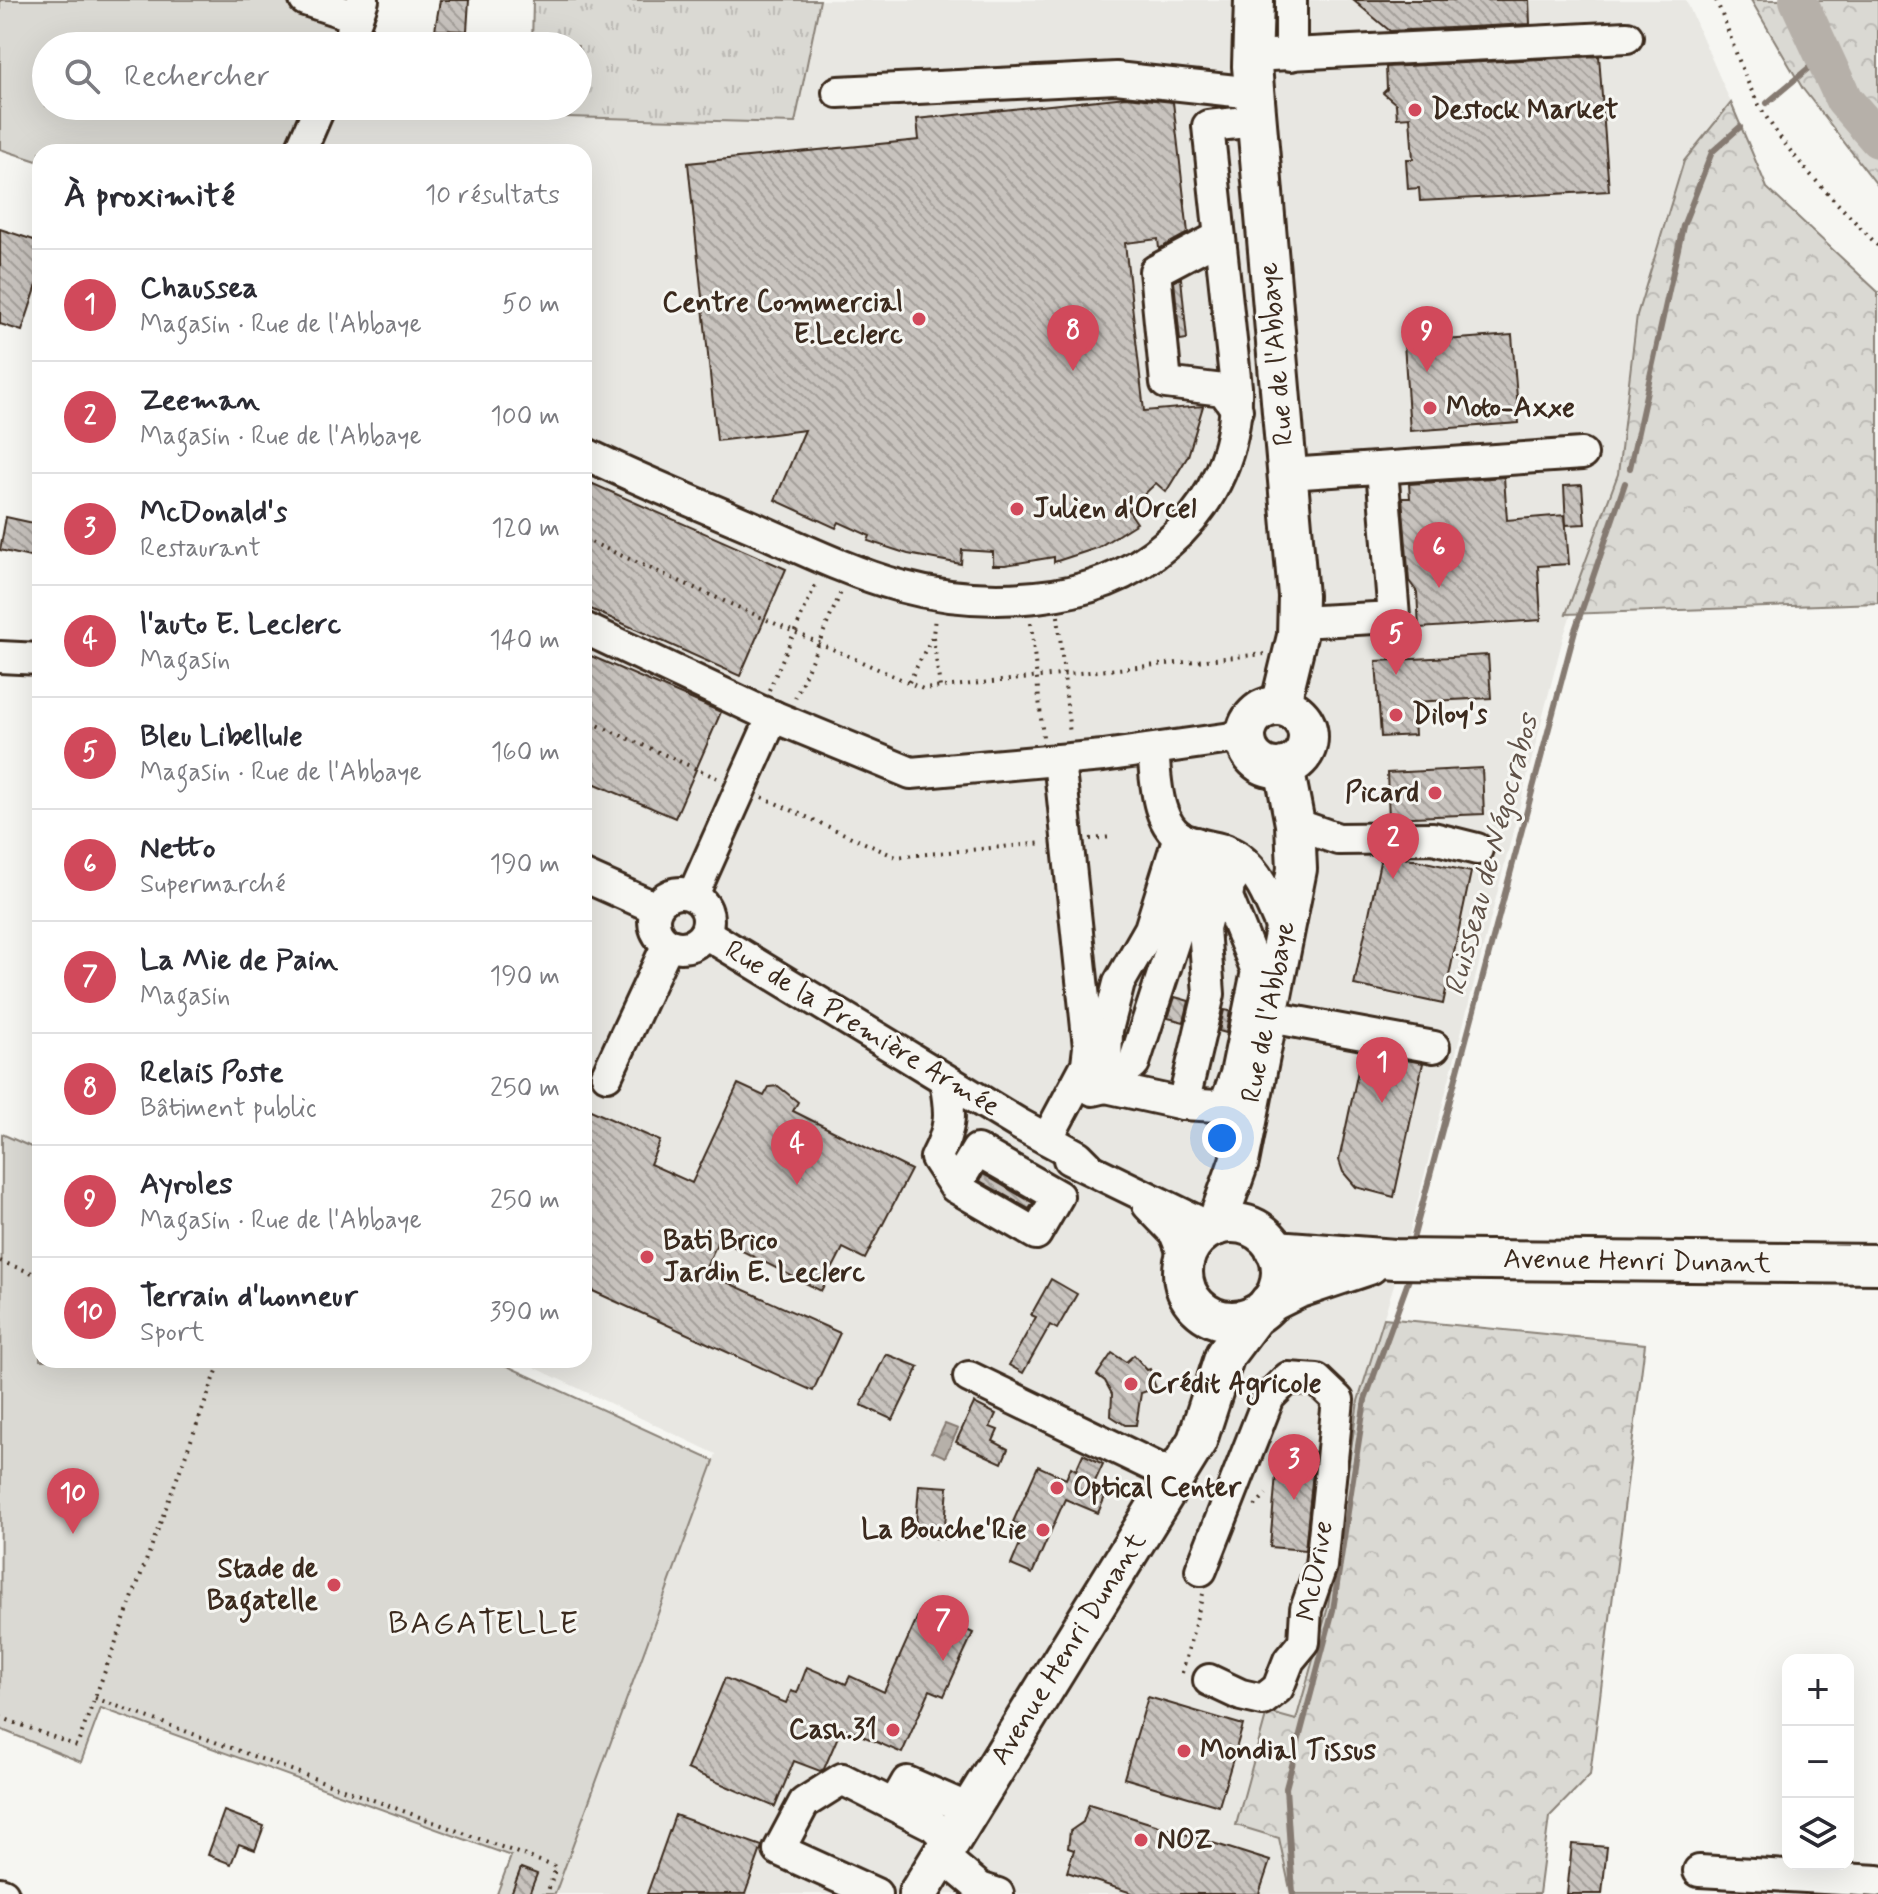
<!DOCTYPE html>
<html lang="fr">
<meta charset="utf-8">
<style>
:root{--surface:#fff;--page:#f7f7f7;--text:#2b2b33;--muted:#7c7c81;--line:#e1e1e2;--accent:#d1495b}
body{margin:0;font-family:Mynerve,sans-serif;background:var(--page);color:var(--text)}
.controls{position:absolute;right:24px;bottom:24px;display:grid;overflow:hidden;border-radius:16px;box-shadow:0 8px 32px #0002}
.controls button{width:72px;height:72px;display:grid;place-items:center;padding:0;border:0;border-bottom:2px solid var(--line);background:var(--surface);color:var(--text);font:40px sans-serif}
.you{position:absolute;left:1222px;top:1138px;width:28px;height:28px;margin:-20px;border:6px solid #fff;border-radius:50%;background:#1a73e8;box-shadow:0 0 0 12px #1a73e833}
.badge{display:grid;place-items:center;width:52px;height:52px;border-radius:50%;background:var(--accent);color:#fff;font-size:26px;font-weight:700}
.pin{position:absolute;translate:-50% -66px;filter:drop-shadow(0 2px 4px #0008)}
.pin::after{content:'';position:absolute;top:42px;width:28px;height:24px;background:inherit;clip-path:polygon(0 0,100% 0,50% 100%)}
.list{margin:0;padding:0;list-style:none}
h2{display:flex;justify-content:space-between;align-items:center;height:104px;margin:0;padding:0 32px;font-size:34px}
h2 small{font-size:26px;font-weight:400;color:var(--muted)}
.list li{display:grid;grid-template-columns:52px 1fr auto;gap:24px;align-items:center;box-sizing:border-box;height:112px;padding:0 32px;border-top:2px solid var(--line)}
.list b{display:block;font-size:30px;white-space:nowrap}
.list p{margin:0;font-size:26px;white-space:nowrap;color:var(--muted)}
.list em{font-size:26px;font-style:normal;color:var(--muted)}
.icon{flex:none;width:44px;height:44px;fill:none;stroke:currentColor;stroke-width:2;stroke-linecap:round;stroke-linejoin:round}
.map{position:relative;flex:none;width:1878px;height:1894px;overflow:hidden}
.search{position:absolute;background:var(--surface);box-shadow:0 8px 32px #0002;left:32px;top:32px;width:560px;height:88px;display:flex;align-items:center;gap:20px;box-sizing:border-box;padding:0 28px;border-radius:44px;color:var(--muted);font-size:30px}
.panel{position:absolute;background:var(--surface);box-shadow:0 8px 32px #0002;left:32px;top:144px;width:560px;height:1224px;border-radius:24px}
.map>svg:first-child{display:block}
</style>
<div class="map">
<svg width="1878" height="1894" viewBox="0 0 1878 1894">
<defs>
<pattern id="grass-tufts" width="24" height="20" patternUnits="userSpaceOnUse" patternTransform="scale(2)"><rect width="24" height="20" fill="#dad9d3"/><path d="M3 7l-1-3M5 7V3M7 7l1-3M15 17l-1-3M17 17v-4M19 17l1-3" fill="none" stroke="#bcbab5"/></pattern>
<pattern id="forest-crowns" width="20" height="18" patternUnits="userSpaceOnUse" patternTransform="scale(2)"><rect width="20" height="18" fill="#dad9d3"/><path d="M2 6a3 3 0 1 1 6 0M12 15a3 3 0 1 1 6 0" fill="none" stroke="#bcbab5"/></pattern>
<pattern id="water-ripples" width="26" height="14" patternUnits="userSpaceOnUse" patternTransform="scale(2)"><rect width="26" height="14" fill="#b6b0a9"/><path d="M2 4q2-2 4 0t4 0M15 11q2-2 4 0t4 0" fill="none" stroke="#958f89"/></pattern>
<pattern id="building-back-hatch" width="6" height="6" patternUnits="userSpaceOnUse" patternTransform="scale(2)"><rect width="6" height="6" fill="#c8c3be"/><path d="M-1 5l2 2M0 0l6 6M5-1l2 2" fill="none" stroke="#a49f9a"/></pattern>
</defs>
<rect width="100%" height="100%" fill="#f6f6f2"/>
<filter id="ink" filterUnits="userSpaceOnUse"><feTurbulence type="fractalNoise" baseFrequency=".0125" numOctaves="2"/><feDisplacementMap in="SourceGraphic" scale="16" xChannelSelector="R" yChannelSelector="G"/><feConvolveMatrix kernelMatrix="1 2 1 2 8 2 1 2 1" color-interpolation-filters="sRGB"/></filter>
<g filter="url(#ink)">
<path fill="#e8e7e2" d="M 820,0 L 1686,0 L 1731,103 L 1684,161 L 1637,315 L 1618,474 L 1563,638 L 1408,1239 L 1358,1401 L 1328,1607 L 1296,1720 L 1268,1713 L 1236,1824 L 1279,1838 L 1291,1894 L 555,1894 L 716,1454 L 519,1360 L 584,1360 L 584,152 L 319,152 L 340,106 L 530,116 L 795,123 Z"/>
<path fill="url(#grass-tufts)" stroke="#8a8278" stroke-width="2" d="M 533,0 L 820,0 L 795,123 L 530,116 L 530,106 L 578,106 L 578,46 L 532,46 Z"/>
<g fill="url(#forest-crowns)" stroke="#8a8278" stroke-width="2">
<path d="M 1751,0 L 1878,0 L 1878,186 L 1803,89 Z"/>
<path d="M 1731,103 L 1767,188 L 1878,292 L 1878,603 L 1566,614 L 1618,474 L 1637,315 L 1684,161 Z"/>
<path d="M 1384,1318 L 1645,1344 L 1590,1775 L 1549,1817 L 1539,1894 L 1291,1894 L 1279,1838 L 1236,1825 L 1267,1712 L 1296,1720 L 1328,1607 L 1358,1401 Z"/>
</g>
<g fill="#dad9d3" stroke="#8a8278" stroke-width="2">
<path d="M 0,0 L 345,0 L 333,46 L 46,46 L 46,106 L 307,106 L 287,152 L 40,152 L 40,162 L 0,149 Z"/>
<path d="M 2,1134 L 40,1151 L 40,1360 L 494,1360 L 714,1461 L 555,1894 L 497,1894 L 511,1856 L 101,1708 L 81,1762 L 0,1729 Z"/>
</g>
<path fill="url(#water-ripples)" stroke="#857a71" stroke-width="2" d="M 945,1424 L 958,1429 L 945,1457 L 932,1451 Z"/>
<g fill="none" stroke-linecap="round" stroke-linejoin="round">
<g stroke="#857a71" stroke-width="6">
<path d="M 1767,103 L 1824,55"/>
<path d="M 1630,468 L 1683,226 L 1712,152 L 1740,127"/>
<path d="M 1412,1243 L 1575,630 L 1625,483"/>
<path d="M 1293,1894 L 1286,1788 L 1333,1610 L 1365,1400 L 1409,1279"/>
</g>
<path stroke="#b6b0a9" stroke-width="38" d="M 1798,0 L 1844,100 L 1878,139"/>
</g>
<g fill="url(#building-back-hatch)" stroke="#3b2a1e" stroke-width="2">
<path d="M 440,0 L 469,0 L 467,31 L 435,30 Z"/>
<path d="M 1353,0 L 1529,0 L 1530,24 L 1390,31 Z"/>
<path d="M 1599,56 L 1609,191 L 1420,201 L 1419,188 L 1408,189 L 1406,159 L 1413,159 L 1410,117 L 1397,118 L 1396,104 L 1383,93 L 1387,89 L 1386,67 Z"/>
<path d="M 1126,97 L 1173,102 L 1188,233 L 1159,249 L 1158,239 L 1125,243 L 1144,411 L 1203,406 L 1188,456 L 1166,492 L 1156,483 L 1128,510 L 1137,523 L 1097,548 L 1054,562 L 1054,557 L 1005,565 L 993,565 L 993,552 L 962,550 L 961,564 L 908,554 L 868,541 L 870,536 L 839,522 L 836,528 L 775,500 L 805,430 L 717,441 L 688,163 L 919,140 L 917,119 Z"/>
<path d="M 0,229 L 40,242 L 40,276 L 22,331 L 0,324 Z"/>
<path d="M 1181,278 L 1187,339 L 1180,340 L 1174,281 Z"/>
<path d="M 1512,335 L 1519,423 L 1410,431 L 1404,343 Z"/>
<path d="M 1504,477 L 1507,520 L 1565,515 L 1569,564 L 1538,566 L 1541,620 L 1419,628 L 1417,592 L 1409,581 L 1402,498 L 1410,498 L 1409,484 Z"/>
<path d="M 584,480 L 786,569 L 740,676 L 584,606 Z"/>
<path d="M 1582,485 L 1585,524 L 1566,525 L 1564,486 Z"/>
<path d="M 6,517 L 38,524 L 30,557 L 0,550 Z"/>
<path d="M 584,653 L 721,712 L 675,818 L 584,779 Z"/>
<path d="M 1488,655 L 1491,698 L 1413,702 L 1415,735 L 1381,737 L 1376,661 Z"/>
<path d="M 1482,768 L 1484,814 L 1389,818 L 1387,773 Z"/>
<path d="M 1398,856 L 1471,872 L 1443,1004 L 1354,985 L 1381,857 Z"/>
<path d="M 1175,997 L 1189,1001 L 1184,1022 L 1168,1018 Z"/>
<path d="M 1224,1010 L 1230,1011 L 1226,1033 L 1219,1031 Z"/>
<path d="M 1362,1052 L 1423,1063 L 1394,1197 L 1356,1187 L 1343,1172 L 1339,1160 Z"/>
<path d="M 738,1084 L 764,1096 L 769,1087 L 778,1086 L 798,1102 L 793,1111 L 911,1170 L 865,1259 L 843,1248 L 821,1291 L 719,1239 L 704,1272 L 840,1333 L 813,1391 L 584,1287 L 584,1107 L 660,1141 L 650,1164 L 692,1183 Z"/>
<path d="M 983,1174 L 1033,1203 L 1029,1209 L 980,1181 Z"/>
<path d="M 1051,1279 L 1077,1294 L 1057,1329 L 1050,1325 L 1023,1373 L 1009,1365 L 1036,1317 L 1031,1315 Z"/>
<path d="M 1112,1353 L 1126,1362 L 1134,1355 L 1147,1370 L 1150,1369 L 1153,1380 L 1156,1388 L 1141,1393 L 1136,1425 L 1125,1425 L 1111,1416 L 1112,1394 L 1105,1381 L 1097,1375 Z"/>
<path d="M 886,1354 L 919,1367 L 893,1420 L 861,1405 Z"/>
<path d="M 974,1403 L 996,1414 L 990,1427 L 998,1430 L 993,1441 L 1008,1449 L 1002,1463 L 956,1442 Z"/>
<path d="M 1278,1449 L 1315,1452 L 1305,1550 L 1270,1547 Z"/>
<path d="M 1083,1454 L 1103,1464 L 1091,1490 L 1105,1497 L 1098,1513 L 1065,1499 L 1032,1574 L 1011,1565 L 1027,1527 L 1013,1522 L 1038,1466 L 1066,1479 L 1071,1467 L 1076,1470 Z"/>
<path d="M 919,1485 L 948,1487 L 944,1539 L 915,1536 Z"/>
<path d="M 921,1609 L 973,1633 L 944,1696 L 930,1690 L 902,1753 L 842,1727 L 824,1769 L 820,1771 L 794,1761 L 775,1807 L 687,1769 L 725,1678 L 786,1703 L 791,1691 L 797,1693 L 807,1667 L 846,1684 L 850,1676 L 884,1692 Z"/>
<path d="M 1148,1697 L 1243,1725 L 1219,1806 L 1124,1778 Z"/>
<path d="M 1089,1804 L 1270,1861 L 1259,1894 L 1135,1894 L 1067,1872 L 1074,1850 L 1068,1848 L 1070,1831 L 1083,1822 Z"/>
<path d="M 224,1811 L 264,1826 L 255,1850 L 239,1844 L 231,1864 L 208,1855 Z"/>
<path d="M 675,1815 L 762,1846 L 745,1894 L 647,1894 Z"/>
<path d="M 1572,1844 L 1607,1847 L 1602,1894 L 1567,1894 Z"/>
<path d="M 521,1868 L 537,1874 L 529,1894 L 511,1894 Z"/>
</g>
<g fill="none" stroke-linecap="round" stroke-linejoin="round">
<defs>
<g id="minor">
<path d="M 305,0 L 357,17"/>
<path d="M 347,46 L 363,0"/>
<path d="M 1291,55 L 1291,0"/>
<path d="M 1252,56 L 1627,37"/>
<path d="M 838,92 L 1116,78 L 1254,93"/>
<path d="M 300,152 L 320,106"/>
<path d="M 1219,237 L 1155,271 L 1166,383 L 1223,390 L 1237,410"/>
<path d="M 584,453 C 641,481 699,504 757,529 C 856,573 924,608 1036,597 C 1087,592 1129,577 1168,543 C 1214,504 1238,447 1236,387 L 1208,126 L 1256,121"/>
<path d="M 1288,474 L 1582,454"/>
<path d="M 1298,622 L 1394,617 L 1382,469"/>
<path d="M 584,628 L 760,711 L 911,773 L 1103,756 L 1246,736"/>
<path d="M 0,657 L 40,659"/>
<path d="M 1153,750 C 1156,777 1155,826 1185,840 C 1202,847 1222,846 1238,857 C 1261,874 1272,906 1283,931"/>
<path d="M 1295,824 L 1338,839 L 1433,838 L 1477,849"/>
<path d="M 584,876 L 656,908"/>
<circle cx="681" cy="920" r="27"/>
<path d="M 693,895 L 773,716"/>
<path d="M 705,933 L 1019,1124 L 1078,1156 L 1088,1166"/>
<path d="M 1270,1017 L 1434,1047"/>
<path d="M 1106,1069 L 1107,1030 L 1119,983 L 1150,929 L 1179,836"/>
<path d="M 607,1075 L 668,944"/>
<path d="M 945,1080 C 951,1113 952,1127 936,1158 L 955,1187 L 1036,1234 L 1058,1196 L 977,1150 L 955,1187"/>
<path d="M 1106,1087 L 1183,1104 L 1217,1106 L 1227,1099 L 1236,1074 L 1257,971 L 1227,897 L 1229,885 L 1244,863"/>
<path d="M 1093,1090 L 1106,1087 L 1134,1063 L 1179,925 L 1196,843"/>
<path d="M 1183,1104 L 1209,994 L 1204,928 L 1225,850"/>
<path d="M 1047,1139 L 1087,1064 L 1089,1047 L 1059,760"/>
<path d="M 1069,1159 L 1211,1228"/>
<path d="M 1148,1205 L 1175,1233 L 1185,1258"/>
<path d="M 969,1377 L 1176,1477"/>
<path d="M 1201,1570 L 1269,1397 L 1288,1378 L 1317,1380 L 1338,1400 L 1321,1566 L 1306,1609 L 1304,1642 L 1289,1660 L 1278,1688 L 1263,1700 L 1241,1695 L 1209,1680"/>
<path d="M 894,1805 L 907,1782 L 971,1810"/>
<path d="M 942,1856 L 980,1888 L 998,1894"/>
<path d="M 1699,1871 L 1878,1881"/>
<path d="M 0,1893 L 3,1894"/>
<path d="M 876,1894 L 779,1850 L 804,1803 L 842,1779 L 933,1825 L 951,1843"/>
</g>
<g id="major">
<path d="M 1254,0 L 1252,66 L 1298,596 L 1297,636 L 1280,706"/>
<circle cx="1277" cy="737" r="31"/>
<circle cx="1232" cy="1272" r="49"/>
<path d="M 1216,1226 L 1239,1162 L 1297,869 L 1295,824 L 1284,767"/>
<path d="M 1275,1250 L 1395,1259 L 1878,1264"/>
<path d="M 1269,1303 L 1297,1289 L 1369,1265"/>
<path d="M 918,1894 L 1197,1441 L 1225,1355 L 1255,1315"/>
</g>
</defs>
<use href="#minor" stroke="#3b2a1e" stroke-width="36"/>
<use href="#major" stroke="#3b2a1e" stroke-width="44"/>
<g stroke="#3b2a1e" stroke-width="4" stroke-dasharray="2 6" stroke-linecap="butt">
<path d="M 1716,0 C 1731,35 1740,70 1758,103 C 1787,156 1837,202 1878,246"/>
<path d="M 584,539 L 923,689 L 1264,654"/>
<path d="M 1058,616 L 1070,735"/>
<path d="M 1031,623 L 1043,737"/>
<path d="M 933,637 L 940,687"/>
<path d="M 909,682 L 933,635 L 935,617"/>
<path d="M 769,690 L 817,581"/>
<path d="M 795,698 L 841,592"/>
<path d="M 584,719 L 717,778"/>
<path d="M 762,797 L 896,857 L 1044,843"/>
<path d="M 1090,839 L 1113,837"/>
<path d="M 0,1261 L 40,1276"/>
<path d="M 1255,1506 L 1266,1494"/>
<path d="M 1182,1673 L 1203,1594"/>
<path d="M 95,1698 L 556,1867 L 547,1894"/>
<path d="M 0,1717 L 77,1746 L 221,1360"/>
</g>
<use href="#minor" stroke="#f6f6f2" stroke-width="30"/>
<use href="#major" stroke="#f6f6f2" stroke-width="38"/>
</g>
</g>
<g fill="#d1495b" stroke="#f6f6f2" stroke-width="3">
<circle cx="1415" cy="110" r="8"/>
<circle cx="919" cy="319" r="8"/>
<circle cx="1430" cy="408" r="8"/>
<circle cx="1017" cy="509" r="8"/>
<circle cx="1396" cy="715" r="8"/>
<circle cx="1435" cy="793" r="8"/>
<circle cx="647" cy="1257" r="8"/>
<circle cx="1131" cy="1384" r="8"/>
<circle cx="1057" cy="1488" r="8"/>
<circle cx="1043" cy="1530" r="8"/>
<circle cx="334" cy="1585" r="8"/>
<circle cx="893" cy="1730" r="8"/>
<circle cx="1184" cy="1751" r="8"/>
<circle cx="1141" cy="1840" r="8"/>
</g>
<g text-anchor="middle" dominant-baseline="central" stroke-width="6" stroke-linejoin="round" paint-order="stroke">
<g font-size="28" font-weight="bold" fill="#3b2a1e" stroke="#f6f6f2" text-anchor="start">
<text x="1431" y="110">Destock Market</text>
<text x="903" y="303" text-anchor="end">Centre Commercial<tspan x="903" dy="32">E.Leclerc</tspan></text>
<text x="1446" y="408">Moto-Axxe</text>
<text x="1033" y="509">Julien d'Orcel</text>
<text x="1412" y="715">Diloy's</text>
<text x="1419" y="793" text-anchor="end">Picard</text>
<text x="663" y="1241">Bati Brico<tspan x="663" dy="32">Jardin E. Leclerc</tspan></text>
<text x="1147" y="1384">Crédit Agricole</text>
<text x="1073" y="1488">Optical Center</text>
<text x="1027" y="1530" text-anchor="end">La Bouche'Rie</text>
<text x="318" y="1569" text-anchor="end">Stade de<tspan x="318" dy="32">Bagatelle</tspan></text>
<text x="877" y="1730" text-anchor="end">Cash.31</text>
<text x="1200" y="1751">Mondial Tissus</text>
<text x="1157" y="1840">NOZ</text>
</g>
<g font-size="28" fill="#3b2a1e" stroke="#f6f6f2">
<text transform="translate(1277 354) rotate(-95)">Rue de l'Abbaye</text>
<text transform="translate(1269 1012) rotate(-79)">Rue de l'Abbaye</text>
<text transform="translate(862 1029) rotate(31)">Rue de la Première Armée</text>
<text transform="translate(1637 1262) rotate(1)">Avenue Henri Dunant</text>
<text transform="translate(1316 1571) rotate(-80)">McDrive</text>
<text transform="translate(1069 1649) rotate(-58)">Avenue Henri Dunant</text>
</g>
<g font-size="30" font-style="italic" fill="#605248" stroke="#f6f6f2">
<text transform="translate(1492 855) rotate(-75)">Ruisseau de Négocrabos</text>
</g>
<g font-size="32" letter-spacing="2" fill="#3b2a1e" stroke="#f6f6f2">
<text x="484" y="1624">BAGATELLE</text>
</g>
</g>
</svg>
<div class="controls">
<button>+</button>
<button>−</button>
<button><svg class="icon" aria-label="layers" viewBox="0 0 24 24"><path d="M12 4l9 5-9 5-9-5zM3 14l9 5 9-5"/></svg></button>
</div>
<div class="you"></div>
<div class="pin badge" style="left:1382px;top:1103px">1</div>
<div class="pin badge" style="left:1393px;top:879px">2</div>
<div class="pin badge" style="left:1294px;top:1500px">3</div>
<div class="pin badge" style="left:797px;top:1185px">4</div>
<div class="pin badge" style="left:1396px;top:675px">5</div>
<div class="pin badge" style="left:1439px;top:588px">6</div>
<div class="pin badge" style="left:943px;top:1661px">7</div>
<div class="pin badge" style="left:1073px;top:371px">8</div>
<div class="pin badge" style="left:1427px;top:372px">9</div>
<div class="pin badge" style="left:73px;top:1534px">10</div>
<div class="search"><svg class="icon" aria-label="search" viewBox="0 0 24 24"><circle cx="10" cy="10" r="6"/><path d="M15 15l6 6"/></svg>Rechercher</div>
<section class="panel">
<h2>À proximité<small>10 résultats</small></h2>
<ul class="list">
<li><span class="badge">1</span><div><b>Chaussea</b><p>Magasin · Rue de l'Abbaye</p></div><em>50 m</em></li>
<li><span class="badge">2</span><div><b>Zeeman</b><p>Magasin · Rue de l'Abbaye</p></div><em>100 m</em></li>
<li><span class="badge">3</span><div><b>McDonald's</b><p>Restaurant</p></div><em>120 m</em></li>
<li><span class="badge">4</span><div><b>l'auto E. Leclerc</b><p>Magasin</p></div><em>140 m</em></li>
<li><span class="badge">5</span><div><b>Bleu Libellule</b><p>Magasin · Rue de l'Abbaye</p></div><em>160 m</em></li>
<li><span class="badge">6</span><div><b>Netto</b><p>Supermarché</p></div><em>190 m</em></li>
<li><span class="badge">7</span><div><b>La Mie de Pain</b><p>Magasin</p></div><em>190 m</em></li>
<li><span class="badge">8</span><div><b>Relais Poste</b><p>Bâtiment public</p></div><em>250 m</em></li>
<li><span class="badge">9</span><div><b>Ayroles</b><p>Magasin · Rue de l'Abbaye</p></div><em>250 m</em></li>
<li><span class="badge">10</span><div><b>Terrain d'honneur</b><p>Sport</p></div><em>390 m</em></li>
</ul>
</section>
</div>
